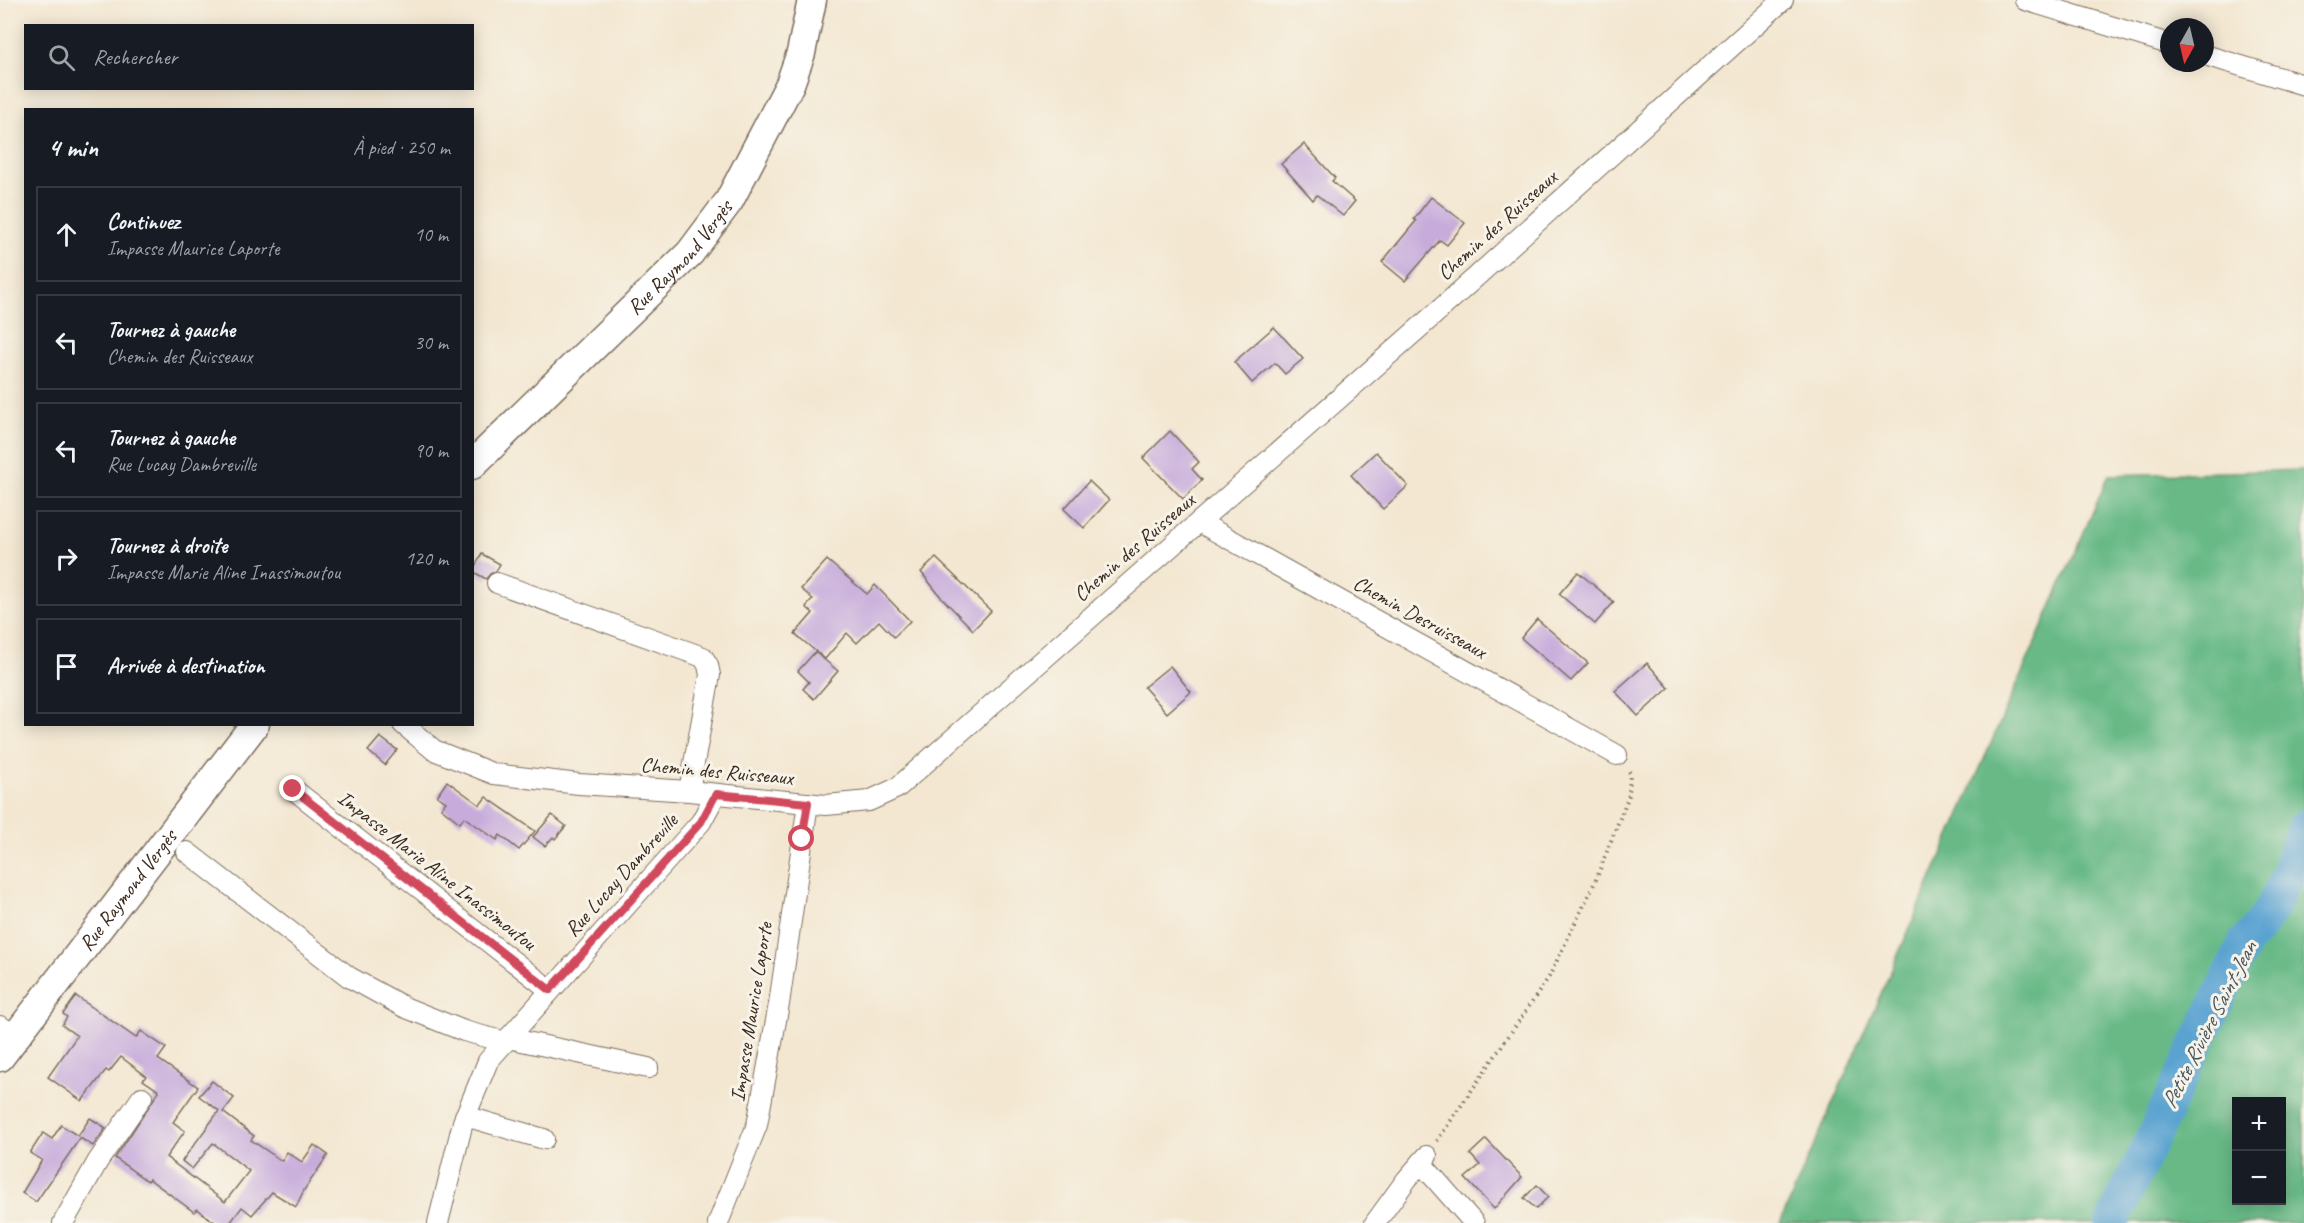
<!DOCTYPE html>
<html lang="fr">
<meta charset="utf-8">
<style>
:root{--surface:#171b24;--page:#242831;--text:#f1f3f6;--muted:#9ea1a6;--line:#363941}
body{margin:0;font-family:Caveat,sans-serif;background:var(--page);color:var(--text)}
.controls{position:absolute;right:18px;bottom:18px;display:grid;overflow:hidden;border-radius:0px;box-shadow:0 3px 15px #0003}
.controls button{width:54px;height:54px;display:grid;place-items:center;padding:0;border:0;border-bottom:2px solid var(--line);background:var(--surface);color:var(--text);font:30px sans-serif}
.compass{position:absolute;left:2160px;top:18px;width:54px;height:54px;border-radius:50%;background:var(--surface);box-shadow:0 3px 15px #0003;rotate:188deg}
.stop{position:absolute;width:18px;height:18px;margin:-14px;border:4px solid #d1495b;border-radius:50%;background:#fff}
.stop.end{background:#d1495b;border-color:#fff;box-shadow:0 2px 6px #0008}
.list{margin:0;padding:0;list-style:none}
h2{display:flex;justify-content:space-between;align-items:center;height:78px;margin:0;padding:0 24px;font-size:26px}
h2 small{font-size:20px;font-weight:400;color:var(--muted)}
.list li{display:grid;grid-template-columns:39px 1fr auto;gap:18px;align-items:center;box-sizing:border-box;height:96px;margin:0 12px 12px;padding:0 12px;border:2px solid var(--line);border-radius:0px}
.list b{display:block;font-size:22px;white-space:nowrap}
.list p{margin:0;font-size:20px;white-space:nowrap;color:var(--muted)}
.list em{font-size:20px;font-style:normal;color:var(--muted)}
.icon{flex:none;width:33px;height:33px;fill:none;stroke:currentColor;stroke-width:2;stroke-linecap:round;stroke-linejoin:round}
.map{position:relative;flex:none;width:2304px;height:1223px;overflow:hidden}
.search{position:absolute;background:var(--surface);box-shadow:0 3px 15px #0003;left:24px;top:24px;width:450px;height:66px;display:flex;align-items:center;gap:15px;box-sizing:border-box;padding:0 21px;border-radius:0px;color:var(--muted);font-size:22px}
.panel{position:absolute;background:var(--surface);box-shadow:0 3px 15px #0003;left:24px;top:108px;width:450px;height:618px;border-radius:0px}
.map>svg:first-child{display:block}
</style>
<div class="map">
<svg width="2304" height="1223" viewBox="0 0 2304 1223">
<rect width="100%" height="100%" fill="#f7f3e8"/>
<filter id="ink" filterUnits="userSpaceOnUse"><feTurbulence type="fractalNoise" baseFrequency=".0167" numOctaves="2"/><feDisplacementMap in="SourceGraphic" scale="12" xChannelSelector="R" yChannelSelector="G"/><feConvolveMatrix kernelMatrix="1 2 1 2 8 2 1 2 1" color-interpolation-filters="sRGB"/></filter>
<filter id="wash" filterUnits="userSpaceOnUse"><feTurbulence type="fractalNoise" baseFrequency=".008" numOctaves="4" result="noise"/><feDisplacementMap in="SourceGraphic" scale="24" xChannelSelector="R" yChannelSelector="G"/><feGaussianBlur stdDeviation="1.35" result="paint"/><feColorMatrix in="noise" values="0 0 0 0 0 0 0 0 0 0 0 0 0 0 0 0 0 1.4 0 .05"/><feComposite in="paint" operator="in"/></filter>
<g filter="url(#wash)">
<rect width="100%" height="100%" fill="#f3e7d1"/>
<path fill="#67b986" stroke="#517252" stroke-width="1.5" fill-rule="evenodd" d="M 2304,470 L 2304,1223 L 1780,1223 L 2109,475 ZM 2236,1102 L 2282,1102 L 2282,1200 L 2236,1200 Z"/>
<g fill="none" stroke-linecap="round" stroke-linejoin="round">
<path stroke="#5aa3d1" stroke-width="34" d="M 2112,1223 L 2246,941 C 2277,913 2290,865 2304,827"/>
</g>
<g id="blocks">
<g fill="#c7acdb">
<path d="M 1304,144 L 1335,178 L 1332,181 L 1355,201 L 1343,216 L 1317,195 L 1313,200 L 1281,164 Z"/>
<path d="M 1431,197 L 1465,223 L 1447,245 L 1440,240 L 1405,281 L 1382,262 L 1416,221 L 1414,219 Z"/>
<path d="M 1274,327 L 1303,359 L 1285,374 L 1275,363 L 1252,383 L 1234,362 Z"/>
<path d="M 1170,431 L 1199,462 L 1192,469 L 1202,480 L 1183,499 L 1143,458 Z"/>
<path d="M 1376,452 L 1408,486 L 1383,509 L 1351,475 Z"/>
<path d="M 1089,481 L 1109,500 L 1084,528 L 1064,509 Z"/>
<path d="M 482,554 L 500,564 L 496,571 L 490,574 L 486,579 L 472,571 Z"/>
<path d="M 936,558 L 991,611 L 973,630 L 941,597 L 921,572 Z"/>
<path d="M 827,560 L 867,594 L 875,585 L 910,621 L 894,637 L 879,621 L 857,643 L 847,633 L 825,659 L 795,634 L 813,613 L 806,607 L 813,599 L 801,589 Z"/>
<path d="M 1578,572 L 1614,602 L 1595,624 L 1559,594 Z"/>
<path d="M 1537,619 L 1588,663 L 1571,681 L 1521,638 Z"/>
<path d="M 815,652 L 838,671 L 814,699 L 803,689 L 809,682 L 798,671 Z"/>
<path d="M 1647,663 L 1669,688 L 1638,716 L 1615,691 Z"/>
<path d="M 1170,666 L 1191,692 L 1167,713 L 1144,687 Z"/>
<path d="M 380,737 L 397,750 L 385,765 L 368,751 Z"/>
<path d="M 447,781 L 480,805 L 486,797 L 535,831 L 519,850 L 500,835 L 497,840 L 464,817 L 460,823 L 441,808 L 446,802 L 437,796 Z"/>
<path d="M 552,815 L 566,826 L 555,839 L 553,837 L 545,846 L 533,837 Z"/>
<path d="M 76,996 L 136,1038 L 141,1031 L 166,1048 L 158,1059 L 198,1087 L 173,1122 L 185,1131 L 166,1157 L 225,1202 L 249,1171 L 213,1143 L 192,1169 L 182,1161 L 219,1111 L 199,1096 L 212,1081 L 234,1098 L 223,1112 L 254,1136 L 251,1140 L 282,1161 L 287,1152 L 302,1162 L 314,1145 L 328,1155 L 304,1190 L 296,1207 L 272,1192 L 252,1215 L 242,1207 L 230,1223 L 216,1223 L 197,1209 L 194,1212 L 149,1179 L 148,1181 L 143,1178 L 115,1158 L 159,1091 L 143,1080 L 146,1076 L 121,1057 L 109,1072 L 106,1070 L 82,1101 L 48,1077 L 77,1036 L 62,1025 L 67,1017 L 63,1014 Z"/>
<path d="M 90,1118 L 106,1128 L 93,1146 L 80,1138 L 36,1202 L 22,1193 L 42,1160 L 30,1153 L 43,1133 L 52,1139 L 61,1125 L 78,1136 Z"/>
<path d="M 1486,1139 L 1522,1177 L 1494,1209 L 1465,1178 L 1480,1165 L 1470,1154 Z"/>
<path d="M 1537,1185 L 1548,1197 L 1536,1209 L 1524,1198 Z"/>
</g>
</g>
</g>
<g filter="url(#ink)">
<use href="#blocks" fill-opacity="0" stroke="#7b6c5d" stroke-width="1.5"/>
<g fill="none" stroke-linecap="round" stroke-linejoin="round">
<defs>
<g id="minor">
<path d="M 2025,0 L 2169,44"/>
<path d="M 2205,55 L 2304,85"/>
<path d="M 1199,522 L 1617,755"/>
<path d="M 497,583 L 703,657 L 708,665 L 710,675 L 689,791"/>
<path d="M 403,724 L 434,750 L 494,774 L 579,784 L 689,791 L 826,805 L 869,801 L 897,788 L 1436,313 L 1783,0"/>
<path d="M 293,789 L 550,990"/>
<path d="M 187,852 L 349,977 L 404,1007 L 464,1031 L 505,1042"/>
<path d="M 0,1026 L 16,1036"/>
<path d="M 508,1038 L 648,1068"/>
<path d="M 465,1116 L 544,1139"/>
<path d="M 1421,1163 L 1474,1223"/>
<path d="M 63,1223 L 98,1161 L 142,1097"/>
<path d="M 438,1223 L 463,1122 L 488,1061 L 701,822 L 716,794"/>
<path d="M 718,1223 L 757,1125 L 779,1004 L 808,803"/>
<path d="M 1375,1223 L 1407,1179 L 1427,1156"/>
</g>
<g id="secondary">
<path id="s1" d="M 472,465 L 690,253 L 729,201 L 790,84 L 801,53 L 812,0"/>
<path id="s2" d="M 0,1057 L 255,724"/>
</g>
</defs>
<use href="#minor" stroke="#7b6c5d" stroke-width="22"/>
<use href="#secondary" stroke="#7b6c5d" stroke-width="31"/>
<path stroke="#7b6c5d" stroke-width="4" stroke-dasharray="1.5 4.5" stroke-linecap="butt" d="M 1437,1141 L 1549,977 L 1595,882 L 1629,795 L 1630,773 L 1627,769"/>
<use href="#minor" stroke="#fff" stroke-width="20"/>
<use href="#secondary" stroke="#fff" stroke-width="28"/>
</g>
</g>
<g fill="none" stroke-linecap="round" stroke-linejoin="round" filter="url(#ink)">
<path stroke="#d1495b" stroke-width="8" d="M 293,789 L 550,990 L 701,822 L 716,794 L 808,803 L 802,839"/>
</g>
<g text-anchor="middle" dominant-baseline="central" stroke-width="6" stroke-linejoin="round" paint-order="stroke">
<g font-size="21" fill="#3b2a1e" stroke="#f7f3e8">
<text transform="translate(1497 225) rotate(-42)">Chemin des Ruisseaux</text>
<text stroke="none"><textPath href="#s1" startOffset="294">Rue Raymond Vergès</textPath></text>
<text transform="translate(1134 547) rotate(-41)">Chemin des Ruisseaux</text>
<text transform="translate(1420 617) rotate(29)">Chemin Desruisseaux</text>
<text transform="translate(717 771) rotate(5)">Chemin des Ruisseaux</text>
<text transform="translate(437 870) rotate(38)">Impasse Marie Aline Inassimoutou</text>
<text transform="translate(621 875) rotate(-48)">Rue Lucay Dambreville</text>
<text stroke="none"><textPath href="#s2" startOffset="210">Rue Raymond Vergès</textPath></text>
<text transform="translate(751 1012) rotate(-81)">Impasse Maurice Laporte</text>
</g>
<g font-size="22" font-style="italic" fill="#46545d" stroke="#f7f3e8">
<text transform="translate(2209 1025) rotate(-63)">Petite Rivière Saint-Jean</text>
</g>
</g>
</svg>
<div class="controls">
<button>+</button>
<button>−</button>
</div>
<svg class="compass" viewBox="-18 -18 36 36"><path d="M0-13l5 13h-10z" fill="#e53935"/><path d="M0 13l5-13h-10z" fill="#9ea1a6"/></svg>
<div class="stop" style="left:802px;top:839px"></div>
<div class="stop end" style="left:293px;top:789px"></div>
<div class="search"><svg class="icon" aria-label="search" viewBox="0 0 24 24"><circle cx="10" cy="10" r="6"/><path d="M15 15l6 6"/></svg>Rechercher</div>
<section class="panel">
<h2>4 min<small>À pied · 250 m</small></h2>
<ul class="list">
<li><svg class="icon" aria-label="ahead" viewBox="0 0 24 24"><path d="M12 20V5M6 11l6-6 6 6"/></svg><div><b>Continuez</b><p>Impasse Maurice Laporte</p></div><em>10 m</em></li>
<li><svg class="icon" aria-label="left" viewBox="0 0 24 24"><path d="M17 20v-9H6M10 6l-5 5 5 5"/></svg><div><b>Tournez à gauche</b><p>Chemin des Ruisseaux</p></div><em>30 m</em></li>
<li><svg class="icon" aria-label="left" viewBox="0 0 24 24"><path d="M17 20v-9H6M10 6l-5 5 5 5"/></svg><div><b>Tournez à gauche</b><p>Rue Lucay Dambreville</p></div><em>90 m</em></li>
<li><svg class="icon" aria-label="right" viewBox="0 0 24 24"><path d="M7 20v-9h11M14 6l5 5-5 5"/></svg><div><b>Tournez à droite</b><p>Impasse Marie Aline Inassimoutou</p></div><em>120 m</em></li>
<li><svg class="icon" aria-label="arrive" viewBox="0 0 24 24"><path d="M6 21V4h12l-3 4 3 4H6"/></svg><div><b>Arrivée à destination</b></div></li>
</ul>
</section>
</div>
